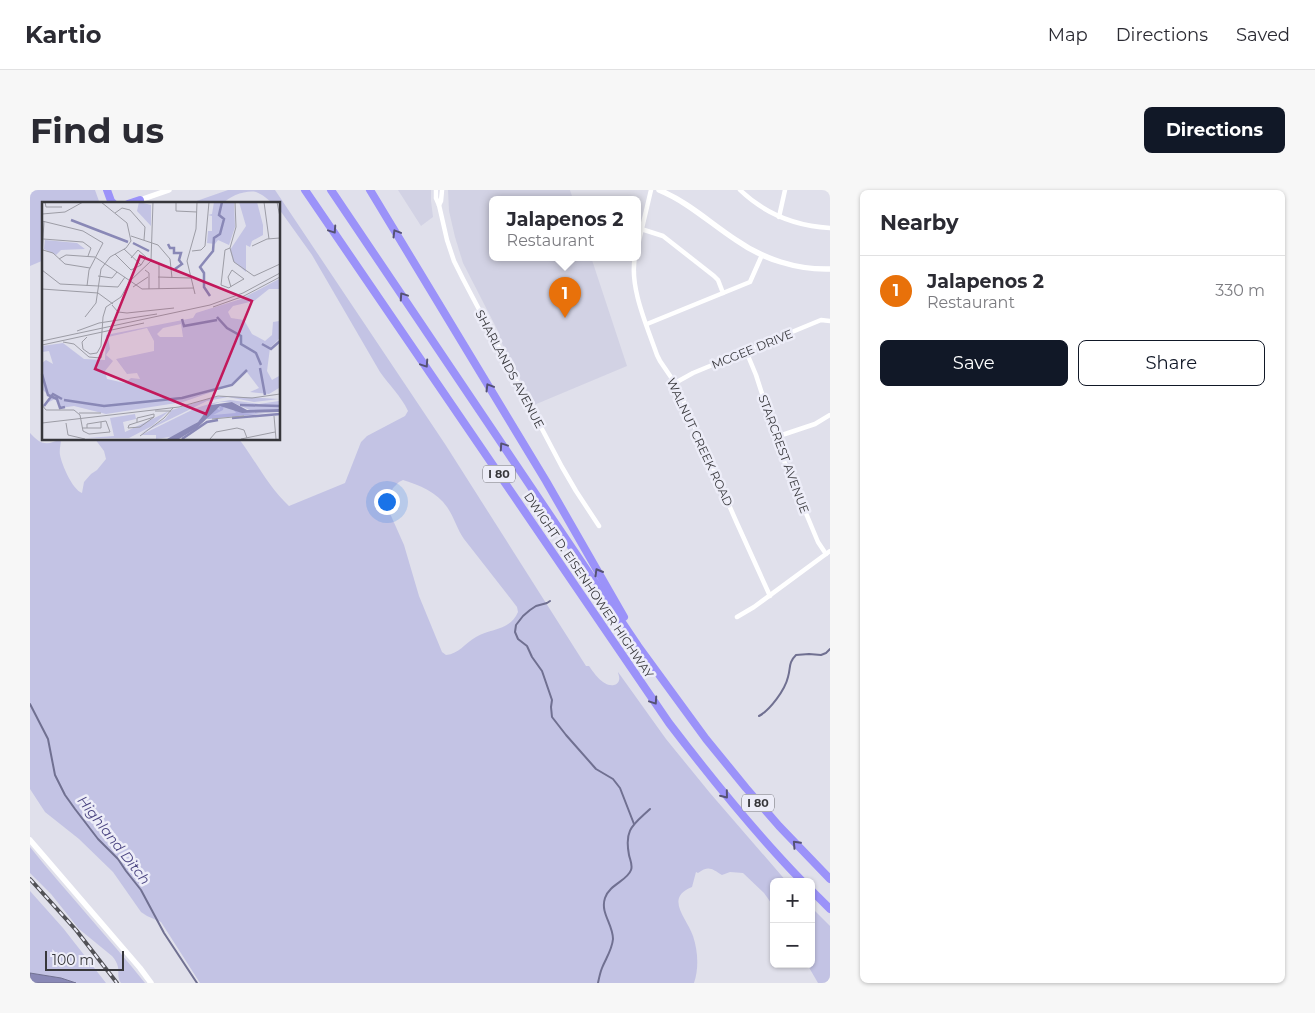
<!DOCTYPE html>
<meta charset="utf-8">
<style>
:root{--surface:#fff;--page:#f7f7f7;--text:#2b2b33;--muted:#7c7c81;--line:#e1e1e2;--accent:#111827}
body{margin:0;font-family:Montserrat,sans-serif;background:var(--page);color:var(--text)}
.controls{position:absolute;right:15px;bottom:15px;display:grid;overflow:hidden;border-radius:8px;box-shadow:0 1px 4px #0004}
.controls button{width:45px;height:45px;display:grid;place-items:center;padding:0;border:0;border-bottom:1px solid var(--line);background:var(--surface);color:var(--text);font:25px sans-serif}
.scale{position:absolute;left:15px;bottom:12px;width:79px;box-sizing:border-box;padding-left:5px;border:2px solid #37373b;border-top:0;font-size:14px;line-height:18px;white-space:nowrap;color:#37373b;-webkit-text-stroke:4px #ededf8;paint-order:stroke}
.you{position:absolute;left:356px;top:311px;width:18px;height:18px;margin:-12px;border:4px solid #fff;border-radius:50%;background:#1a73e8;box-shadow:0 0 0 8px #1a73e833}
.badge{display:grid;place-items:center;width:32px;height:32px;border-radius:50%;background:var(--accent);color:#fff;font-size:16px;font-weight:700}
.pin{position:absolute;translate:-50% -41px;filter:drop-shadow(0 1px 2px #0008)}
.pin::after{content:'';position:absolute;top:26px;width:18px;height:15px;background:inherit;clip-path:polygon(0 0,100% 0,50% 100%)}
.popup{position:absolute;left:459px;top:6px;width:152px;height:65px;box-sizing:border-box;display:grid;place-content:center;border-radius:8px;background:var(--surface);filter:drop-shadow(0 1px 4px #0005);font-size:16px;white-space:nowrap;color:var(--muted)}
.popup b{font-size:19px;color:var(--text)}
.popup::after{content:'';position:absolute;left:50%;top:100%;margin-left:-10px;border:10px solid transparent;border-top-color:var(--surface)}
.list{margin:0;padding:0;list-style:none}
h2{display:flex;justify-content:space-between;align-items:center;height:65px;margin:0;padding:0 20px;font-size:21px}
h2 small{font-size:16px;font-weight:400;color:var(--muted)}
.list li{display:grid;grid-template-columns:32px 1fr auto;gap:15px;align-items:center;box-sizing:border-box;height:70px;padding:0 20px;border-top:1px solid var(--line)}
.list b{display:block;font-size:19px;white-space:nowrap}
.list p{margin:0;font-size:16px;white-space:nowrap;color:var(--muted)}
.list em{font-size:16px;font-style:normal;color:var(--muted)}
.actions{display:flex;gap:10px;padding:15px 20px}
.actions a{flex:1;padding:11px 0;border:1px solid var(--accent);border-radius:8px;text-align:center;font-size:18px;color:var(--accent)}
.actions .main{background:var(--accent);color:#fff}
.map{position:relative;flex:none;width:800px;height:793px;overflow:hidden;border-radius:8px}
header{display:flex;align-items:center;gap:30px;box-sizing:border-box;height:70px;padding:0 25px;background:var(--surface);border-bottom:1px solid var(--line)}
header strong{font-size:24px}
nav{display:flex;gap:28px;margin-inline-start:auto;font-size:18px}
.intro{display:flex;align-items:center;justify-content:space-between;box-sizing:border-box;height:120px;padding:0 30px}
h1{margin:0;font-size:35px}
.button{padding:12px 22px;border-radius:8px;background:var(--accent);color:#fff;font-size:18px;font-weight:700}
main{display:flex;gap:30px;padding:0 30px}
aside{flex:1;background:var(--surface);border-radius:8px;box-shadow:0 1px 4px #0004}
.map>svg:first-child{display:block}
</style>
<header>
<strong>Kartio</strong>
<nav><a>Map</a><a>Directions</a><a>Saved</a></nav>
</header>
<div class="intro"><h1>Find us</h1><a class="button">Directions</a></div>
<main>
<div class="map">
<svg width="800" height="793" viewBox="0 0 800 793">
<rect width="100%" height="100%" fill="#e0e0eb"/>
<g fill="#d2d2e4">
<path d="M 368,0 L 401,0 L 401,11 L 403,27 L 391,36 Z"/>
<path d="M 418,0 L 540,0 L 543,9 L 462,9 L 462,67 L 561,67 L 597,176 L 504,215 L 480,170 L 469,147 L 470,145 L 433,73 L 425,47 L 419,21 Z"/>
</g>
<g fill="#c3c3e4" fill-rule="evenodd">
<path d="M 0,0 L 65,0 L 70,14 L 14,14 L 14,70 L 0,76 Z"/>
<path d="M 198,0 L 245,0 L 415,254 L 556,476 L 559,476 C 564,483 573,497 584,495 C 586,495 589,492 589,490 C 590,487 588,484 588,482 L 636,549 L 680,603 L 757,692 L 744,692 L 744,717 L 734,703 L 713,683 L 700,682 L 692,685 C 682,679 679,675 668,683 L 666,682 L 662,697 C 634,708 657,728 663,746 C 668,761 669,778 664,793 L 170,793 L 131,732 L 117,726 L 111,722 L 83,682 L 49,649 L 15,622 L 0,599 L 0,243 C 12,256 17,255 31,249 C 31,254 29,260 30,265 C 32,275 42,299 52,303 L 54,292 L 61,284 L 67,280 L 76,269 L 74,261 L 65,249 L 209,249 C 226,271 238,297 259,316 L 315,293 L 331,252 L 337,246 L 375,226 L 378,221 C 371,206 359,195 350,182 L 282,65 L 249,19 L 249,14 L 243,14 C 239,10 232,4 226,2 C 216,0 199,6 193,14 L 158,14 ZM 373,290 C 389,295 407,302 417,317 C 424,327 427,339 434,349 L 477,404 L 487,417 L 488,422 C 480,441 461,438 446,447 C 435,453 429,464 416,465 L 412,462 L 389,406 L 374,355 L 358,319 L 359,307 L 363,298 L 369,292 Z"/>
<path d="M 0,657 C 37,703 78,747 115,793 L 91,793 C 87,787 89,784 88,777 C 87,773 85,769 82,766 L 49,739 L 21,704 L 0,683 Z"/>
<path d="M 0,701 L 33,738 L 76,793 L 46,793 L 31,788 L 0,783 Z"/>
<path d="M 781,717 L 800,736 L 800,793 L 788,793 L 777,774 L 781,774 Z"/>
</g>
<path fill="#8988b6" stroke="#707091" d="M 0,783 L 31,788 L 46,793 L 0,793 Z"/>
<g fill="none" stroke-linecap="round" stroke-linejoin="round">
<g stroke="#707091" stroke-width="2">
<path d="M 520,411 L 517,413 L 506,416 L 500,420 L 493,426 L 486,435 L 485,442 L 488,449 L 497,456 L 502,467 L 512,481 L 522,510 L 521,517 L 522,527 L 536,545 L 566,579 L 583,589 L 590,598 L 604,634"/>
<path d="M 0,514 L 18,549 L 25,585 L 35,605 L 45,619 L 68,649 L 88,669 L 96,681 L 111,700 L 134,743 L 167,793"/>
<path d="M 729,526 C 740,520 755,500 758,487 C 761,477 758,473 766,465 L 779,464 L 791,465 L 796,463 L 800,459"/>
<path d="M 568,793 C 569,788 570,783 572,778 C 576,768 582,760 583,749 C 583,734 570,723 575,708 C 580,694 597,691 601,680 C 603,675 600,670 599,665 C 594,639 603,635 620,619"/>
</g>
<g stroke="#fff" stroke-width="4.5">
<path d="M 406,0 L 406,8 L 409,15 L 417,50 L 424,71 L 433,89 L 532,277 L 546,301 L 569,336"/>
<path d="M 710,0 C 735,24 765,36 800,38"/>
<path d="M 409,15 L 411,11 L 412,0"/>
<path d="M 749,27 L 755,0"/>
<path d="M 608,38 L 633,46 L 684,86 L 688,90 L 693,103"/>
<path d="M 608,55 L 621,0"/>
<path d="M 605,67 C 599,97 617,136 627,165 L 630,171 L 647,196 L 706,331 L 740,406"/>
<path d="M 617,134 L 720,92 L 732,65"/>
<path d="M 716,161 L 726,185 L 752,266 L 788,352 L 796,364"/>
<path d="M 645,193 L 663,183 L 791,130 L 800,131"/>
<path d="M 746,247 L 785,234 L 800,225"/>
<path d="M 707,427 L 724,417 L 800,361"/>
</g>
<g stroke="#fff" stroke-width="5.5">
<path d="M 629,0 C 658,12 680,33 706,50 C 733,69 767,80 800,79"/>
<path d="M 110,10 L 139,0"/>
<path d="M 0,650 L 110,778 L 121,793"/>
</g>
<g stroke="#9b92f9" stroke-width="8">
<path d="M 77,0 L 81,11 L 84,14"/>
<path d="M 275,0 L 639,533 C 681,588 724,642 773,692"/>
<path d="M 301,0 L 608,456 L 676,549 L 716,598 L 749,636 L 800,689"/>
<path d="M 340,0 L 516,291 L 594,427"/>
<path d="M 98,14 L 110,10"/>
<path d="M 781,700 L 800,719"/>
</g>
<defs>
<path id="rail" d="M 0,689 L 46,740 L 87,793"/>
</defs>
<use href="#rail" stroke="#515156" stroke-width="4"/>
<use href="#rail" stroke="#ededf8" stroke-width="2" stroke-dasharray="5.5" stroke-linecap="butt"/>
</g>
<defs><path id="oneway-chevron" d="M-2-3.5L2.5 0L-2 3.5" fill="none" stroke-width="1.6" stroke-linecap="round" stroke-linejoin="round" transform="scale(1.25)"/></defs>
<g stroke="#555274">
<use href="#oneway-chevron" transform="translate(303 40) rotate(56)"/>
<use href="#oneway-chevron" transform="translate(366 43) rotate(-121)"/>
<use href="#oneway-chevron" transform="translate(373 106) rotate(-124)"/>
<use href="#oneway-chevron" transform="translate(395 174) rotate(56)"/>
<use href="#oneway-chevron" transform="translate(459 197) rotate(-121)"/>
<use href="#oneway-chevron" transform="translate(473 256) rotate(-124)"/>
<use href="#oneway-chevron" transform="translate(568 382) rotate(-120)"/>
<use href="#oneway-chevron" transform="translate(624 511) rotate(56)"/>
<use href="#oneway-chevron" transform="translate(695 605) rotate(51)"/>
<use href="#oneway-chevron" transform="translate(766 654) rotate(-133)"/>
</g>
<g text-anchor="middle" dominant-baseline="central" stroke-width="5" stroke-linejoin="round" paint-order="stroke">
<g fill="#ededf8" stroke="#6e6e74" stroke-width="1">
<rect x="453" y="275.5" width="32" height="17" rx="4"/>
<rect x="712" y="604.5" width="32" height="17" rx="4"/>
</g>
<g font-size="11" font-weight="bold" fill="#37373b">
<text x="469" y="284">I 80</text>
<text x="728" y="613">I 80</text>
</g>
<g font-size="12" fill="#37373b" stroke="#ededf8">
<text transform="translate(722 159) rotate(-22)">MCGEE DRIVE</text>
<text transform="translate(480 179) rotate(62)">SHARLANDS AVENUE</text>
<text transform="translate(670 252) rotate(65)">WALNUT CREEK ROAD</text>
<text transform="translate(754 264) rotate(70)">STARCREST AVENUE</text>
<text transform="translate(559 395) rotate(56)">DWIGHT D. EISENHOWER HIGHWAY</text>
</g>
<g font-size="14" font-style="italic" fill="#4a4481" stroke="#ededf8">
<text transform="translate(84 650) rotate(52)">Highland Ditch</text>
</g>
</g>
<g transform="translate(12 12)">
<rect width="238" height="238" fill="#e0e0eb"/>
<path d="M 97,0 L 109,3 L 109,24 L 95,9 ZM 172,0 L 192,0 L 193,25 L 187,43 L 176,38 L 173,42 L 165,41 L 166,29 L 170,29 L 170,14 L 166,13 L 170,12 ZM 197,0 L 215,0 L 221,23 L 221,33 L 210,39 L 208,45 L 204,43 L 204,70 L 191,59 L 188,48 L 204,24 ZM 3,38 L 35,41 L 43,47 L 19,48 L 14,53 L 2,47 ZM 237,77 L 237,87 L 227,87 L 212,99 L 191,104 L 186,110 L 189,116 L 202,118 L 210,132 L 223,139 L 230,133 L 231,120 L 237,119 L 237,137 L 228,146 L 225,169 L 230,178 L 237,174 L 237,186 L 227,192 L 208,190 L 217,186 L 204,169 L 190,183 L 141,200 L 64,212 L 32,204 L 18,206 L 13,197 L 7,200 L 8,195 L 0,187 L 0,161 L 4,158 L 11,162 L 7,149 L 0,150 L 0,144 L 21,141 L 42,157 L 63,158 L 64,133 L 151,116 L 154,111 L 199,97 ZM 139,122 L 141,135 L 118,135 L 115,132 L 121,126 ZM 105,126 L 112,139 L 112,149 L 74,157 L 85,172 L 95,171 L 98,177 L 89,176 L 83,181 L 65,177 L 63,169 L 71,159 L 64,153 L 68,147 L 66,135 ZM 183,194 L 237,197 L 212,200 L 186,195 L 165,199 L 98,232 L 123,217 L 130,208 L 172,195 ZM 188,198 L 217,202 L 237,199 L 237,207 L 210,209 L 190,200 L 178,200 L 169,203 L 157,219 L 135,234 L 114,237 L 114,233 L 99,233 L 154,206 L 171,201 ZM 180,203 L 216,211 L 224,211 L 165,217 L 170,208 ZM 127,209 L 110,224 L 87,236 L 46,236 L 72,234 L 68,216 L 93,212 L 94,217 L 81,220 L 83,230 Z" fill="#c3c3e4" fill-rule="evenodd"/>
<path d="M 182,203 L 181,208 L 171,213 L 194,211 L 190,206 L 200,211 L 216,212 L 165,217 L 173,206 L 178,208 L 177,205 Z" fill="#aeaddd"/>
<path d="M 190,200 L 205,208 L 237,207 L 237,210 L 200,211 L 178,204 L 155,226 L 137,237 L 125,237 L 156,220 L 169,203 Z" fill="#8988b6"/>
<path fill="none" stroke="#8988b6" stroke-width="2.5" d="M 29,18 L 86,40M 91,41 L 107,49M 126,42 L 128,46 L 132,46 L 132,51 L 139,51 L 137,58 L 140,62 L 133,67M 168,94 L 162,85 L 162,71 L 158,65 L 171,49 L 172,36 L 178,32 L 182,17 L 177,13 L 180,0M 175,115 L 185,126 L 199,134 L 199,142 L 214,151 L 219,163M 140,117 L 142,124 L 175,118M 220,142 L 229,147 L 238,139M 218,166 L 223,193M 0,172 L 6,193 L 15,197 L 18,206 L 23,205M 22,198 L 62,204 L 140,196 L 190,183 L 205,168M 198,203 L 238,204M 2,204 L 11,192 L 20,197M 190,216 L 238,212M 140,237 L 165,220 L 176,218"/>
<path fill="none" stroke="#9c9ca5" stroke-width="1" d="M 3,0 L 4,5 L 20,5M 134,0 L 134,9 L 155,10M 193,0 L 194,25 L 188,46 L 192,60 L 212,74 L 238,62M 222,0 L 227,37M 235,0 L 238,15M 73,11 L 80,6 L 88,8 L 103,25 L 102,38M 0,12 L 23,10 L 41,0M 0,19 L 41,29 L 61,41 L 47,68 L 45,84M 89,34 L 116,43 L 128,57 L 130,76M 1,37 L 41,40 L 49,46 L 46,54M 210,44 L 225,37 L 238,36M 188,46 L 183,48 L 179,83 L 187,86 L 188,85 L 200,78 L 202,77 L 190,68 L 186,75 L 189,85M 82,47 L 99,63M 1,48 L 11,51 L 23,62 L 48,66M 150,49 L 159,48 L 163,44 L 167,0M 73,52 L 89,68 L 99,63 L 104,55 L 96,48 L 89,56M 0,54 L 2,19M 17,57 L 24,53 L 53,55 L 100,87 L 152,86M 0,68 L 18,82 L 76,85 L 83,75M 103,68 L 107,71 L 107,87M 56,74 L 70,76 L 75,70M 116,75 L 149,76M 91,85 L 106,75M 0,87 L 56,91 L 71,102M 117,87 L 117,61M 153,92 L 145,59 L 154,27 L 155,0M 70,103 L 76,110 L 85,111 L 132,106M 171,105 L 202,94 L 238,75M 43,115 L 54,101 L 59,67 L 68,55 L 84,46 L 89,39 L 85,21 L 59,0M 61,115 L 64,105 L 79,95 L 88,79 L 109,59 L 111,0M 35,129 L 57,121 L 115,112M 45,135 L 40,140 L 41,147 L 48,152 L 55,151 L 59,144 L 61,115M 0,139 L 168,103 L 201,91 L 238,71M 21,140 L 32,142 L 47,155 L 59,156 L 60,152M 0,143 L 102,121M 0,203 L 4,208 L 32,208 L 38,213 L 41,229M 113,209 L 129,209M 37,211 L 59,211M 232,214 L 234,237M 112,215 L 98,225 L 86,226 L 87,223 ZM 170,217 L 202,214M 95,220 L 95,216 L 112,212 L 112,215M 0,221 L 137,205 L 176,194 L 210,196 L 238,192M 24,221 L 26,233 L 43,237M 40,226 L 59,226 L 59,220M 41,229 L 47,232 L 68,230 L 64,219 L 45,222 L 45,226M 98,234 L 122,216 L 131,206M 168,237 L 174,230 L 195,226 L 202,228 L 205,236M 199,237 L 233,230"/>
<path fill="#c2185b" fill-opacity="0.15" stroke="#c2185b" stroke-width="2.5" d="M 98,54 L 210,99 L 164,212 L 53,167 Z"/>
<rect width="238" height="238" fill="none" stroke="#37373b" stroke-width="2.5"/>
</g>
</svg>
<div class="controls">
<button>+</button>
<button>−</button>
</div>
<div class="scale">100 m</div>
<div class="you"></div>
<div class="pin badge" style="left:535px;top:128px;background:#e8710a">1</div>
<div class="popup"><b>Jalapenos 2</b>Restaurant</div>
</div>
<aside>
<h2>Nearby<small></small></h2>
<ul class="list">
<li><span class="badge" style="background:#e8710a">1</span><div><b>Jalapenos 2</b><p>Restaurant</p></div><em>330 m</em></li>
</ul>
<div class="actions"><a class="main">Save</a><a>Share</a></div>
</aside>
</main>
